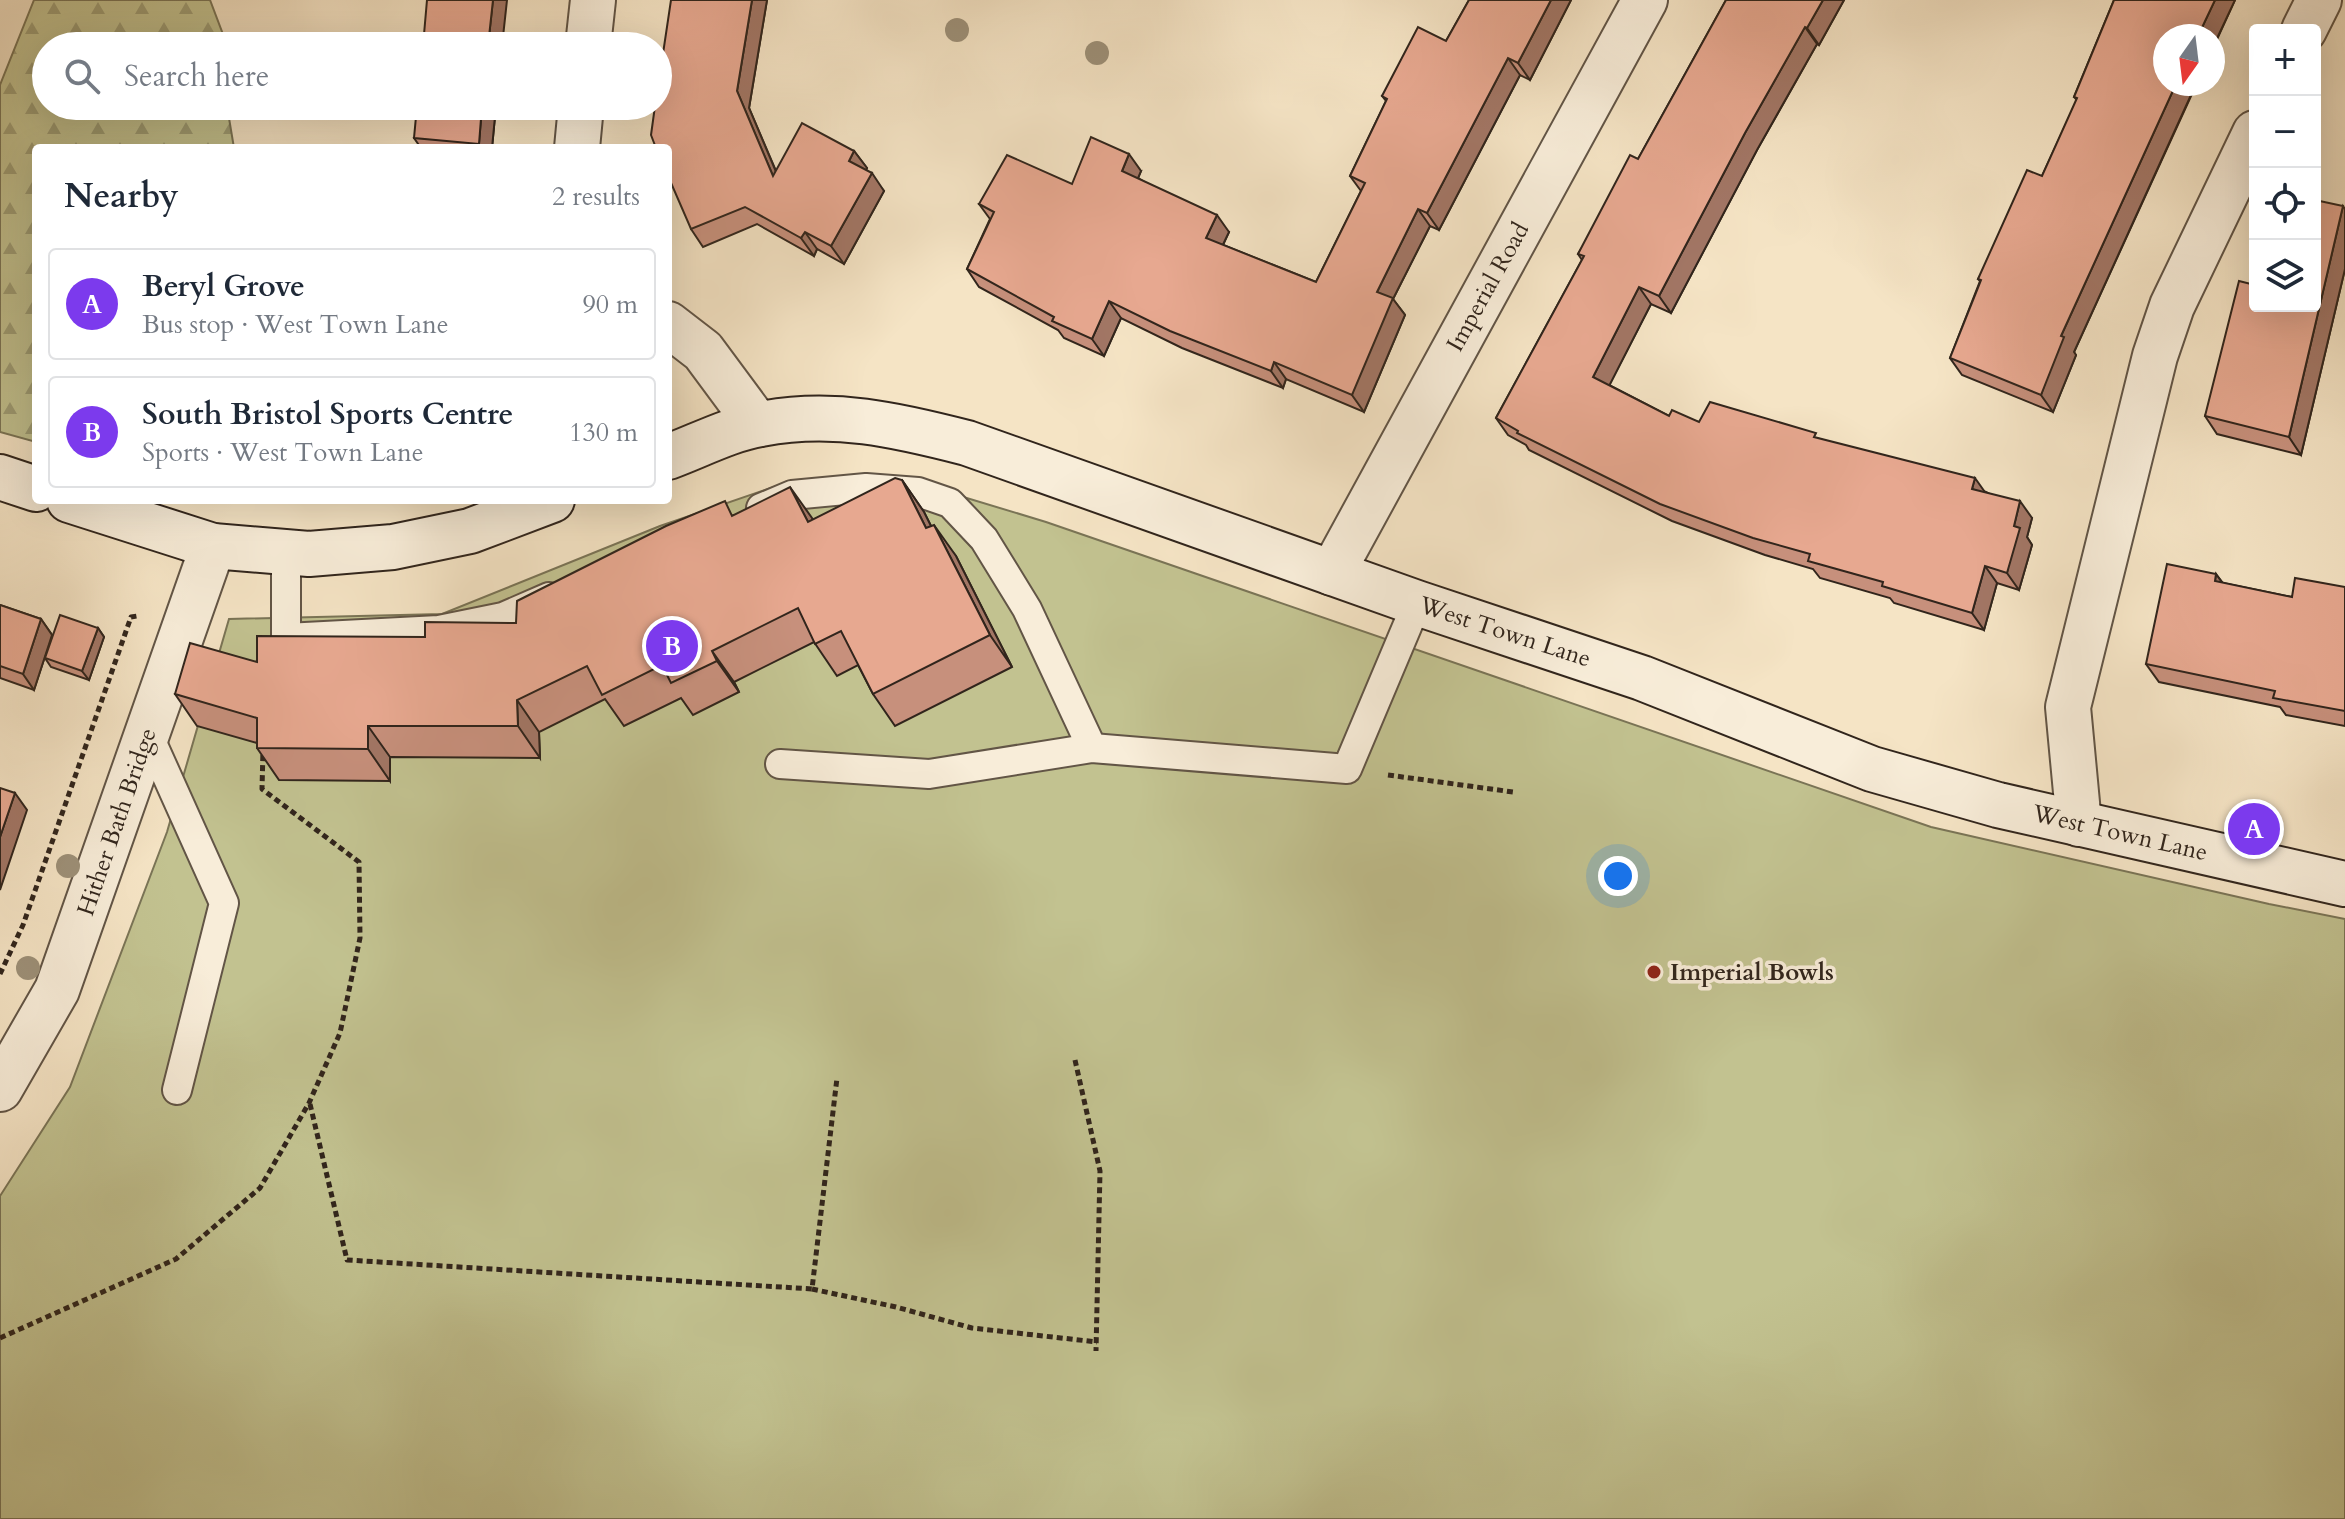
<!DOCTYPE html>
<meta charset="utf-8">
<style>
:root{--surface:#fff;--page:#f6f6f7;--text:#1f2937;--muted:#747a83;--line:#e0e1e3;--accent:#7c3aed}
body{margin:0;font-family:Cardo,serif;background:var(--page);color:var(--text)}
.controls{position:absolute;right:24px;top:24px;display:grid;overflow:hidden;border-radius:8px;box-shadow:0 8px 32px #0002}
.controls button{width:72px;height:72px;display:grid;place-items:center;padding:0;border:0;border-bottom:2px solid var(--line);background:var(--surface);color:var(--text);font:40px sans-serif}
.compass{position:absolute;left:2153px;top:24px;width:72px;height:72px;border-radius:50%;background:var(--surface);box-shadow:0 8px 32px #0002;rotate:194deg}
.you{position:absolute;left:1618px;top:876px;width:28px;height:28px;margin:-20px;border:6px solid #fff;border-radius:50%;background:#1a73e8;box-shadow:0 0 0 12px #1a73e833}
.badge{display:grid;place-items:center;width:52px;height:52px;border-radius:50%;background:var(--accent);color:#fff;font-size:26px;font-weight:700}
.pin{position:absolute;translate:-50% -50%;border:4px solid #fff;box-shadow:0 2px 8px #0006}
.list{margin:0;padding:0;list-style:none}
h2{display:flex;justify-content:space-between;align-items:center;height:104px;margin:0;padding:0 32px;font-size:34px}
h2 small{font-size:26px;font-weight:400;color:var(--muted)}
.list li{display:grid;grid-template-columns:52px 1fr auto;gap:24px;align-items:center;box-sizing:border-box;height:112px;margin:0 16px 16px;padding:0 16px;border:2px solid var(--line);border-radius:8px}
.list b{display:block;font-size:30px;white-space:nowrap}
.list p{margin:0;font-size:26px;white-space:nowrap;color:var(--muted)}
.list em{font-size:26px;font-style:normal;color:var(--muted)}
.icon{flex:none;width:44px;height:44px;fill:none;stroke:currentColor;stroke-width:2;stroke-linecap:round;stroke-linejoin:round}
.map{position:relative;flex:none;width:2345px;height:1519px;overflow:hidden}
.search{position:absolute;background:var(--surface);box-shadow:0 8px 32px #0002;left:32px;top:32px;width:640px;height:88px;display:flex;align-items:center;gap:20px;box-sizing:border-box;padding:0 28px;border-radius:44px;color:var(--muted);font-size:30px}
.panel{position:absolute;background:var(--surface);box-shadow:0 8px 32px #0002;left:32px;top:144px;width:640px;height:360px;border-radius:8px}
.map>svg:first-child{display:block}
</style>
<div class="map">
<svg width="2345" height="1519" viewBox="0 0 2345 1519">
<defs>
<pattern id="forest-firs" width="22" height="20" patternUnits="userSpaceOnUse" patternTransform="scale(2)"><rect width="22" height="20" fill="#c2c290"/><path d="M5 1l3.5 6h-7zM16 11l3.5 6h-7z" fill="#9e9d75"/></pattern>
</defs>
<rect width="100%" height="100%" fill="#f5e4c5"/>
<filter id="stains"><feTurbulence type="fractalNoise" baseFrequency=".0025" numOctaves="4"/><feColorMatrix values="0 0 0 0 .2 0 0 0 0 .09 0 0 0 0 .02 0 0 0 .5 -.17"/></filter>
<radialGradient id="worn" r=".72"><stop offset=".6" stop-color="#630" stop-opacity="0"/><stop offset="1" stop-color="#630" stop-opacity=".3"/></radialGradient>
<path fill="url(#forest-firs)" stroke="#7a7456" stroke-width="2" d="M 34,0 L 210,0 L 224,37 L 224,46 L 46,46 L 46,106 L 227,106 L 234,148 L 36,148 L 36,442 L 0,432 L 0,85 Z"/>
<path fill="#c2c290" stroke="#7a7456" stroke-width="2" d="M 904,479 L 1046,522 L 1931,827 L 2269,904 L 2345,919 L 2345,1519 L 0,1519 L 0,1196 L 70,1087 L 167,832 L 229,619 L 442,614 L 660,526 L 794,480 Z"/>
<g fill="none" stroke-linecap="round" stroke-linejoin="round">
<defs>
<g id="service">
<path d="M 761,508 L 792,495 L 866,488 L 918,492 L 950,503 L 984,539 L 1027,609 L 1092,748"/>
<path d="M 286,552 L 286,638 L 439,630 L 503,617 L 549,597"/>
<path d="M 148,734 L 224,903 L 177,1090"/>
<path d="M 780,764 L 929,774 L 1092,748 L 1347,769 L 1417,603"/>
</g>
<g id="minor">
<path d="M 2304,30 L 2319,0"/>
<path d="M 588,46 L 593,0"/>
<path d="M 577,148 L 581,106"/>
<path d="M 668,324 L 703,351 L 757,424"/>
<path d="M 1332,573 L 1645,0"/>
<path d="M 2079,824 L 2068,707 L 2155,356 L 2172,306 L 2255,133"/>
<path d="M 0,1089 L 57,990 L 213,546"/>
</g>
<g id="secondary">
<path d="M 668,457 C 698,446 730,429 761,424 C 833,410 897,425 967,443 L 1417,603 L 1642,678 L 1872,769 L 1998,805 L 2345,884"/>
<path d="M 0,477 L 36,489"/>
<path d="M 69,500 L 213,546 L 309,554 L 393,547 L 470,531 L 552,500"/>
</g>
</defs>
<use href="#service" stroke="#625546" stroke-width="32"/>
<use href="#minor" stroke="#625546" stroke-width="48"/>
<use href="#secondary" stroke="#31251c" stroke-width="48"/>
<g stroke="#31251c" stroke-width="5" stroke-dasharray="6 4" stroke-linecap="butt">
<path d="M 1388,775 L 1513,792"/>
<path d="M 0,974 L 23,925 L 131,617 L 137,616"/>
<path d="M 1075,1060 L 1100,1171 L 1096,1351"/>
<path d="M 310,1104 L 347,1260 L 812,1289 L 837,1078"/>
<path d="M 812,1289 L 896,1307 L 972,1328 L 1097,1342"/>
<path d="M 0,1338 L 176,1259 L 260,1188 L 309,1103 L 340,1033 L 360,938 L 359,862 L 262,789 L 263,750"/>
</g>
<use href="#service" stroke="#f8edd9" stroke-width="28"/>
<use href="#minor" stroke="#f8edd9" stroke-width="44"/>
<use href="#secondary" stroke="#f8edd9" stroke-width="44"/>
</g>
<g fill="#9d9078">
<circle cx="957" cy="30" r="12"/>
<circle cx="1097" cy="53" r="12"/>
<circle cx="68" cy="866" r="12"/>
<circle cx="28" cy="968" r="12"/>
</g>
<g fill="#c7907c" stroke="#31251c" stroke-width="2">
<path d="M 671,0 L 767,0 L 749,108 L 776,171 L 854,151 L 867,168 L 866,170 L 884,191 L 844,264 L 817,249 L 814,256 L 757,224 L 703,247 L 691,229 Z"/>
<path d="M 1469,0 L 1571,0 L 1530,80 L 1520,75 L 1439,230 L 1430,226 L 1393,299 L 1405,315 L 1364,412 L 1286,379 L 1283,388 L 1182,348 L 1121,318 L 1104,356 L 1064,338 L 1058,330 L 979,287 L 967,269 L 990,219 L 979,204 L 1141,171 L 1138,178 L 1229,232 L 1223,245 L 1316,282 L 1361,191 L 1350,176 L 1386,101 L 1382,96 L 1446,41 Z"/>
<path d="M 1726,0 L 1844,0 L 1819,45 L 1817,44 L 1757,150 L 1671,313 L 1651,304 L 1609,385 L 1669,416 L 1699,422 L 1820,439 L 1986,492 L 2032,518 L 2027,537 L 2032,545 L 2019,590 L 1997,583 L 1984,630 L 1894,603 L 1890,598 L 1820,578 L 1813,569 L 1765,555 L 1672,521 L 1529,450 L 1526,445 L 1508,435 L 1496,418 L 1582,260 L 1578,254 L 1638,159 Z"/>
<path d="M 2114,0 L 2235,0 L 2074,352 L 2076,355 L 2053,412 L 1962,375 L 1950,358 L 1980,281 L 1978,279 L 2042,176 L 2077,100 L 2074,97 Z"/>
<path d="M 496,106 L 492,148 L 421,148 L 414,138 Z"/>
<path d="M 2345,209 L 2345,269 L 2301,455 L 2217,434 L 2205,416 L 2255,306 Z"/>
<path d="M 902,480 L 924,512 L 931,526 L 956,556 L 1012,667 L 895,726 L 873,694 L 858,665 L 837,676 L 814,642 L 734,682 L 739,692 L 693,715 L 681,698 L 624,726 L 605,699 L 539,732 L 540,758 L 390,757 L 390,781 L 279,780 L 257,748 L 257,743 L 197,726 L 175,694 L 257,662 L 516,623 L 734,515 L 813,520 Z"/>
<path d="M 2216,574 L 2223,583 L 2292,597 L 2345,587 L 2345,726 L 2286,715 L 2280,707 L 2159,682 L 2146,664 Z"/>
<path d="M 0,605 L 41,619 L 52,635 L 34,690 L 0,678 Z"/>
<path d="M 98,628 L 104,637 L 89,680 L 51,667 L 45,658 Z"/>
</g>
<g fill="#a27665" stroke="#31251c" stroke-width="2">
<path d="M 493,0 L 507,0 L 502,46 L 488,46 Z"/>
<path d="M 752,0 L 767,0 L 749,108 L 785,193 L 773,176 L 737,91 Z"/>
<path d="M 1551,0 L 1571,0 L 1530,80 L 1518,63 Z"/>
<path d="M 1823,0 L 1844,0 L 1819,45 L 1807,28 Z"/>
<path d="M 2215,0 L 2235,0 L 2213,47 L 2213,36 L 2198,36 Z"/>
<path d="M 1805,27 L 1817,44 L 1757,150 L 1671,313 L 1659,296 L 1745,133 Z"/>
<path d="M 1508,58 L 1520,75 L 1439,230 L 1427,213 Z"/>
<path d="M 2176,84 L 2196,84 L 2074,352 L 2076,355 L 2053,412 L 2041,395 L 2061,336 Z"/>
<path d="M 482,106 L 496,106 L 492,148 L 482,148 L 479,144 Z"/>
<path d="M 854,151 L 867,168 L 861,178 L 849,161 Z"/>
<path d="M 1129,154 L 1141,171 L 1134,188 L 1122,171 Z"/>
<path d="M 872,173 L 884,191 L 844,264 L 831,246 Z"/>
<path d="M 2343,206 L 2345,209 L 2345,269 L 2301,455 L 2289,437 Z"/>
<path d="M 1418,209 L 1430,226 L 1393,299 L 1405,315 L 1364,412 L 1352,395 L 1377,292 Z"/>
<path d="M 1217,215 L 1229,232 L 1218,255 L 1206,238 Z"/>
<path d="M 805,232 L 817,249 L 814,256 L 801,238 Z"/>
<path d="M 1639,287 L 1651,304 L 1605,394 L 1593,377 Z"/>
<path d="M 1109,301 L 1121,318 L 1104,356 L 1092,339 Z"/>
<path d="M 1274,362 L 1286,379 L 1283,388 L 1271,371 Z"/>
<path d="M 1975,478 L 1987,495 L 1972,489 Z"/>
<path d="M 902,480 L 924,512 L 948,560 L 926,528 Z"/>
<path d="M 790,487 L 812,518 L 830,553 L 808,522 Z"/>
<path d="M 2020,501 L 2032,518 L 2027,537 L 2032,545 L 2019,590 L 2007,573 L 2014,526 Z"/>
<path d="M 934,525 L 956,556 L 1012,667 L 990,635 Z"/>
<path d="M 1985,566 L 1997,583 L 1984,630 L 1972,613 Z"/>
<path d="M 2216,574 L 2228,591 L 2215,581 Z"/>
<path d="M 41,619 L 52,635 L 34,690 L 23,674 Z"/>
<path d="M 98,628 L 104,637 L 89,680 L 82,671 Z"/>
<path d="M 712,651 L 734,682 L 739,692 L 717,661 Z"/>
<path d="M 517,700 L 539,732 L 540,758 L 518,726 Z"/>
<path d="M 368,726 L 390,757 L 390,781 L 368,749 Z"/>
<path d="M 15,793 L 27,810 L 0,890 L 0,837 Z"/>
</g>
<g fill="#e7a890" stroke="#31251c" stroke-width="2">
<path d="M 427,0 L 493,0 L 488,46 L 423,46 Z"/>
<path d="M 671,0 L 752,0 L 737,91 L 773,176 L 802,123 L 854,151 L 849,161 L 872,173 L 831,246 L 805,232 L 801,238 L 745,207 L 691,229 L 668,176 L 668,148 L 656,148 L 651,135 L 655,106 L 658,106 L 658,87 Z"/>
<path d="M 1469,0 L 1551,0 L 1518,63 L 1508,58 L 1427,213 L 1418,209 L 1377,292 L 1393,298 L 1352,395 L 1274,362 L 1271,371 L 1170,331 L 1109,301 L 1092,339 L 1052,321 L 1054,317 L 967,269 L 994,212 L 979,204 L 1007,155 L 1072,184 L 1091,137 L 1129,154 L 1122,171 L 1217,215 L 1206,238 L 1316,282 L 1365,183 L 1350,176 L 1387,99 L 1382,96 L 1418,27 L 1446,41 Z"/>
<path d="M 1726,0 L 1823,0 L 1807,28 L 1805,27 L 1745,133 L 1659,296 L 1639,287 L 1593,377 L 1669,416 L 1672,410 L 1699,422 L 1710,402 L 1816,433 L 1814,437 L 1975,478 L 1972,489 L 2020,501 L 2014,526 L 2020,528 L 2007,573 L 1985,566 L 1972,613 L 1882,586 L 1883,582 L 1808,561 L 1810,554 L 1753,538 L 1660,504 L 1517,433 L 1518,431 L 1496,418 L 1584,256 L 1578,254 L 1630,155 L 1638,159 Z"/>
<path d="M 2114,0 L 2215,0 L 2198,36 L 2165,36 L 2165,84 L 2176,84 L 2061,336 L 2064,337 L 2041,395 L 1950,358 L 1981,280 L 1978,279 L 2027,170 L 2042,176 L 2077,98 L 2074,97 Z"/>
<path d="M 417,106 L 482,106 L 479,144 L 414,138 Z"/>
<path d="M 2315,200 L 2343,206 L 2289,437 L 2205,416 L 2239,281 L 2255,285 L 2255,306 L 2315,306 Z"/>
<path d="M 895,478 L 902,480 L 926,528 L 934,525 L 990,635 L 873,694 L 841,631 L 815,644 L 798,608 L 712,651 L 717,661 L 671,683 L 662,665 L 602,695 L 587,666 L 517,700 L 518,726 L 368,726 L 368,749 L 257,748 L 257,718 L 175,694 L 190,643 L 257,662 L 257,636 L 425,637 L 425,622 L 516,623 L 517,601 L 666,526 L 725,501 L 732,516 L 790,487 L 808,522 Z"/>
<path d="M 2167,564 L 2216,574 L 2215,581 L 2292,597 L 2295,578 L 2345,587 L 2345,711 L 2273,698 L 2275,691 L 2146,664 Z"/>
<path d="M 0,605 L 41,619 L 23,674 L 0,666 Z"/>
<path d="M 60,615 L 98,628 L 82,671 L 45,658 Z"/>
<path d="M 0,788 L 15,793 L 0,837 Z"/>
</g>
<circle fill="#8f2418" stroke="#f8edd9" stroke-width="3" cx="1654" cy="972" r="8"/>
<g text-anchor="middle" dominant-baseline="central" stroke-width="7" stroke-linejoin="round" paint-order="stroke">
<g font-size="24" fill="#31251c" stroke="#f8edd9">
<text transform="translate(1488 287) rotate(-61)">Imperial Road</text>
<text transform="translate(1505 632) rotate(18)">West Town Lane</text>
<text transform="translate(117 822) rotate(-71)">Hither Bath Bridge</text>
<text transform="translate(2120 833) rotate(13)">West Town Lane</text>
</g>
<g font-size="24" font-weight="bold" fill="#31251c" stroke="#f8edd9" text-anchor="start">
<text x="1670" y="972">Imperial Bowls</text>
</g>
</g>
<rect width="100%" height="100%" filter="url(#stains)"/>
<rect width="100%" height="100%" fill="url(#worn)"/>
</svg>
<div class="controls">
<button>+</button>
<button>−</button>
<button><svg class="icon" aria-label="locate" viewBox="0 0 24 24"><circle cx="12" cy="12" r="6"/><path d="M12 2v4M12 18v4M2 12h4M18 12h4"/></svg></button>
<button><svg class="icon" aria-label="layers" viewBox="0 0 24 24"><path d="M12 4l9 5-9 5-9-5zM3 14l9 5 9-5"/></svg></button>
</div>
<svg class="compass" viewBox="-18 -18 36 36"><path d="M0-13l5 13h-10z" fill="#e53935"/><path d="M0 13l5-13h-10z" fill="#747a83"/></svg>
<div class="you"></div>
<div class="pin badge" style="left:2254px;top:829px">A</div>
<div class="pin badge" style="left:672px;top:646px">B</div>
<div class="search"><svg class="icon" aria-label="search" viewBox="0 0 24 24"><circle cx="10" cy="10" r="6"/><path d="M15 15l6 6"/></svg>Search here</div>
<section class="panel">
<h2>Nearby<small>2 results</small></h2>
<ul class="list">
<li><span class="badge">A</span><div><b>Beryl Grove</b><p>Bus stop · West Town Lane</p></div><em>90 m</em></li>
<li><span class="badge">B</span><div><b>South Bristol Sports Centre</b><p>Sports · West Town Lane</p></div><em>130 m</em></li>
</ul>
</section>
</div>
